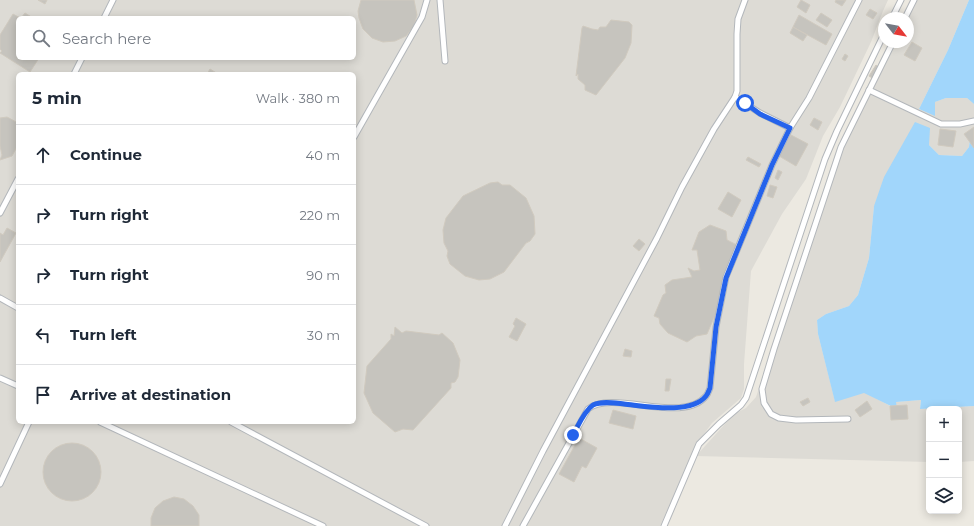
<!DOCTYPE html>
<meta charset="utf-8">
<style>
:root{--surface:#fff;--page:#f6f6f7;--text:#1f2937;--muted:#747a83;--line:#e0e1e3}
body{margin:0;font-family:Montserrat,sans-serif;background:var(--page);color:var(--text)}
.controls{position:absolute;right:12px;bottom:12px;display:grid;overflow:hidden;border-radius:6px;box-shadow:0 2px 10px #0003}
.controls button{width:36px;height:36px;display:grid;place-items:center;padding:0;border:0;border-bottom:1px solid var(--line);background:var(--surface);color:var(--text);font:20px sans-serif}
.compass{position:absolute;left:878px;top:12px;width:36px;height:36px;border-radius:50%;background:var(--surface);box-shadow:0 2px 10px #0003;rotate:121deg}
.stop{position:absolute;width:12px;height:12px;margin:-9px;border:3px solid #2563eb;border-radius:50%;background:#fff}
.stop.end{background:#2563eb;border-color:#fff;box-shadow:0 1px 4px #0008}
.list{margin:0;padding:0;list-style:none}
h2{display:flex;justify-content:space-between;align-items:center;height:52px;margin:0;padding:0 16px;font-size:17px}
h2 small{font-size:13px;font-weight:400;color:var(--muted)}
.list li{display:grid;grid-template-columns:26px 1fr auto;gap:12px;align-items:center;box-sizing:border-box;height:60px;padding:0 16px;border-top:1px solid var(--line)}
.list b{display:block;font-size:15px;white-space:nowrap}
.list em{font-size:13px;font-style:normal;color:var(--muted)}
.icon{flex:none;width:22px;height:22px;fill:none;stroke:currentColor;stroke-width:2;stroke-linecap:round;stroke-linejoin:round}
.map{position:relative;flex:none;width:974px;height:526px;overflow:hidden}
.search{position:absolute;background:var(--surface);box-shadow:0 2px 10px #0003;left:16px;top:16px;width:340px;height:44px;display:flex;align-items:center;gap:10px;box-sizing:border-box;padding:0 14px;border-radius:6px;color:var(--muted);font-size:15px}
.panel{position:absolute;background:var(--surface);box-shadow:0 2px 10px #0003;left:16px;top:72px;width:340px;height:352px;border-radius:6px}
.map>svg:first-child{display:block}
</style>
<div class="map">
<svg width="974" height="526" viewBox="0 0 974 526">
<rect width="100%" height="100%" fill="#ece9e1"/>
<g fill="#dddbd5" fill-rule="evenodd">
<path d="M 0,0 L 888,0 L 883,11 L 871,42 L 840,107 L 823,136 L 806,179 L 782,214 L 751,271 L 744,364 L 744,389 L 741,398 L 712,423 L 698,442 L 660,526 L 0,526 ZM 18,18 L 354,18 L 354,58 L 18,58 ZM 18,74 L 354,74 L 354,422 L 18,422 Z"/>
<path d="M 910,0 L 969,0 L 948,50 L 919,109 L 935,115 L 935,102 L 946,98 L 967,98 L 974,104 L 974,131 L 971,132 L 969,147 L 962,156 L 939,155 L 929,145 L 874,206 L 869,258 L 858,295 L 849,306 L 826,314 L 817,320 L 818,334 L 835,401 L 864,392 L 896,409 L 896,402 L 921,400 L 920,409 L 974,406 L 974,461 L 959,462 L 959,409 L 929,409 L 929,462 L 696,456 L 734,414 L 746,408 L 756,397 L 837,148 L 889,42 L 908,42 L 908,18 L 901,18 Z"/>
</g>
<g fill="#a1d6fb">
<path d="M 969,0 L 974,0 L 974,104 L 967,98 L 946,98 L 935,102 L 935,116 L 919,109 L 948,50 Z"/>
<path d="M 915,122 L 930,128 L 929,145 L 939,155 L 962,156 L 969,147 L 971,132 L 974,131 L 974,406 L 920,409 L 921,400 L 896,402 L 897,409 L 864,393 L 835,402 L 818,334 L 817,320 L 826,314 L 849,306 L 858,295 L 869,258 L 874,206 L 884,177 Z"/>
</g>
<g fill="#c6c4be" stroke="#d0cabf">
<path d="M 38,0 L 47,0 L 45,4 Z"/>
<path d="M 361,0 L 414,0 L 417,15 L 414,26 L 406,36 L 395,41 L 383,42 L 372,38 L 363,29 L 359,18 L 358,11 Z"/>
<path d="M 801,0 L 810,5 L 806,13 L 797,7 Z"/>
<path d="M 836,0 L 846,0 L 842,6 L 835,2 Z"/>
<path d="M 870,9 L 877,13 L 873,19 L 866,15 Z"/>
<path d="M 25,13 L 33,18 L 21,18 Z"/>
<path d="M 821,13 L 832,20 L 827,27 L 816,20 Z"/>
<path d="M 13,14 L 20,18 L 18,18 L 18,58 L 39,58 L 30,72 L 0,53 L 2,51 L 0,49 L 0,35 Z"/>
<path d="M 799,15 L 832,34 L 826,45 L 793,27 Z"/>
<path d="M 611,20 L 629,22 L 632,25 L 631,43 L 625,58 L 596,95 L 585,90 L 585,85 L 578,79 L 578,74 L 576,76 L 582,28 L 583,26 L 592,29 L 598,30 L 600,27 L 606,27 Z"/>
<path d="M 793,27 L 807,35 L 803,41 L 790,33 Z"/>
<path d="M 912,42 L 922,48 L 915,61 L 904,55 Z"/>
<path d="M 845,54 L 848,56 L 845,61 L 842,59 Z"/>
<path d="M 876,65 L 881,69 L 874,79 L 869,76 Z"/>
<path d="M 210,69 L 218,74 L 207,74 Z"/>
<path d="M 7,117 L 18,123 L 18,145 L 12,156 L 0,160 L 2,155 L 0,146 L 0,118 Z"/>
<path d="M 814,118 L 822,122 L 818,130 L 810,125 Z"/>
<path d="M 974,127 L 974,148 L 964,134 Z"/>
<path d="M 940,129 L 956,131 L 953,147 L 938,145 Z"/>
<path d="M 791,135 L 808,144 L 796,166 L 779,156 Z"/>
<path d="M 748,157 L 761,164 L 759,167 L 746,160 Z"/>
<path d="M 778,170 L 782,172 L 778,180 L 775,178 Z"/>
<path d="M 498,182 L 502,185 L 510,185 L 526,198 L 534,216 L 535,234 L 530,241 L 526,243 L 504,272 L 490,279 L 479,280 L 465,276 L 450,264 L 447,256 L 448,251 L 444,243 L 443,230 L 446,218 L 463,196 L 490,183 Z"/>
<path d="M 770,185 L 777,187 L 773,198 L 767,196 Z"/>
<path d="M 728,192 L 741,200 L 732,217 L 718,209 Z"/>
<path d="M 710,225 L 726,231 L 727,240 L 737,245 L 738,255 L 733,266 L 733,261 L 721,289 L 724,294 L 707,334 L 696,336 L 687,342 L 668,333 L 660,324 L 659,318 L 654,316 L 663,295 L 666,293 L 665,285 L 672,280 L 692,277 L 688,268 L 694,271 L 700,270 L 697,250 L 692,250 L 699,232 Z"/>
<path d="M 7,228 L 16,233 L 0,262 L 0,233 L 3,235 Z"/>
<path d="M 639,239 L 645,244 L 639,251 L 633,246 Z"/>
<path d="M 516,318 L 526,324 L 517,341 L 509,337 L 515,326 L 513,324 Z"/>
<path d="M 395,327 L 402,333 L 406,331 L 439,335 L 442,333 L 453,343 L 460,360 L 458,377 L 455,382 L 451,383 L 451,388 L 413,430 L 403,429 L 395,432 L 373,413 L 364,393 L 367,366 L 391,339 L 391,334 L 394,336 Z"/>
<path d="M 625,349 L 632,351 L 631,357 L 623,356 Z"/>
<path d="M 666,379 L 671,379 L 669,391 L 665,391 Z"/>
<path d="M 808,398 L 810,402 L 803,406 L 800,402 Z"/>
<path d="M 867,401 L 872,409 L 860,417 L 855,410 Z"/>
<path d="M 907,405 L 908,419 L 891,420 L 890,406 Z"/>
<path d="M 613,410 L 636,416 L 633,429 L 609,423 Z"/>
<path d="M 579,438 L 597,448 L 586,468 L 582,466 L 574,482 L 559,474 Z"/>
<circle cx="72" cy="472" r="29"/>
<path d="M 174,497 L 184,499 L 193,506 L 199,515 L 199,526 L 151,526 L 151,518 L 155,508 L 163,501 Z"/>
</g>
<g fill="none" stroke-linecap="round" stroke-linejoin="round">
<defs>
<g id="lane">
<path d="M 440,0 L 445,61"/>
<path d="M 745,0 L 738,19 L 737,34 L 737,91 L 735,97 L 760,113 L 790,128"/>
<path d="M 104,18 L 113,0"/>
<path d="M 892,18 L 901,0"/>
<path d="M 905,18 L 914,0"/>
<path d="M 74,74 L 82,58"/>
<path d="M 869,90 L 941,124 L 960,124 L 974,121"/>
<path d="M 354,137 L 422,17 L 427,0"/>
<path d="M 0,213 L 18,179"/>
<path d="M 0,298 L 18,308"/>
<path d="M 0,378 L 18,386"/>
<path d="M 848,419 L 796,420 L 779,418 L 771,414 L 764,403 L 762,389 L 774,349 L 841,147 L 893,42"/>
<path d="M 100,422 L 323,526"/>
<path d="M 231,422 L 426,526"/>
<path d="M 0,484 L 29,422"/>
<path d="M 505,526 L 543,451 L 657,238 L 682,187 L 714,129 L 735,97"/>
<path d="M 523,526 L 588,409 C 613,389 683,425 706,396 C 708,394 709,390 710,388 L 716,327 L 726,277 L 772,165 L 790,128 L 809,98 L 859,0"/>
<path d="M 664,526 L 699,444 L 719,424 L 741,405 L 746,398 L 825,159 L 837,131 L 884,34"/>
</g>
</defs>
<use href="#lane" stroke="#b3b7bb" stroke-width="7"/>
<use href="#lane" stroke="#fff" stroke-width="5"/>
</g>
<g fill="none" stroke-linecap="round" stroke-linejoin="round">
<path stroke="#2563eb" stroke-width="5" d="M 573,435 C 578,426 584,411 593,405 C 602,401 614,403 624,404 C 645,406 691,415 706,396 C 708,394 709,390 710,388 L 716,327 L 726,278 L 772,165 L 790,128 L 760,114 L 745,103"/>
</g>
</svg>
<div class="controls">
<button>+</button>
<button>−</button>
<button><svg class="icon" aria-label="layers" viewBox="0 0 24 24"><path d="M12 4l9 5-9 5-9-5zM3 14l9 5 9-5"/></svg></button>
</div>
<svg class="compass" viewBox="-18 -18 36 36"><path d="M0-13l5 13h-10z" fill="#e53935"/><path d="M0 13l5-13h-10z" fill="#747a83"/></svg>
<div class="stop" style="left:745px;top:103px"></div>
<div class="stop end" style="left:573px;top:435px"></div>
<div class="search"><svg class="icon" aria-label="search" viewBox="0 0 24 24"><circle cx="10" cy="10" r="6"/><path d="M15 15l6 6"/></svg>Search here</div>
<section class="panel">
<h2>5 min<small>Walk · 380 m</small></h2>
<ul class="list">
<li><svg class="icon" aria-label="ahead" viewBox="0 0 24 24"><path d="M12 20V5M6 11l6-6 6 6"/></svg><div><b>Continue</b></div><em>40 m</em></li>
<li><svg class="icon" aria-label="right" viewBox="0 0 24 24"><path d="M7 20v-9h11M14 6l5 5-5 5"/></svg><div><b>Turn right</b></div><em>220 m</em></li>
<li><svg class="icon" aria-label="right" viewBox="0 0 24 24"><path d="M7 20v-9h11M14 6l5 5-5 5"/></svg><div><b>Turn right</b></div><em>90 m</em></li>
<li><svg class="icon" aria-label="left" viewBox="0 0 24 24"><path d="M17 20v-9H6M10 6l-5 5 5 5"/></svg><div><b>Turn left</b></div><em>30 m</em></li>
<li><svg class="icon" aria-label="arrive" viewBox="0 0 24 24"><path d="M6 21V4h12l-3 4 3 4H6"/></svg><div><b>Arrive at destination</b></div></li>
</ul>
</section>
</div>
